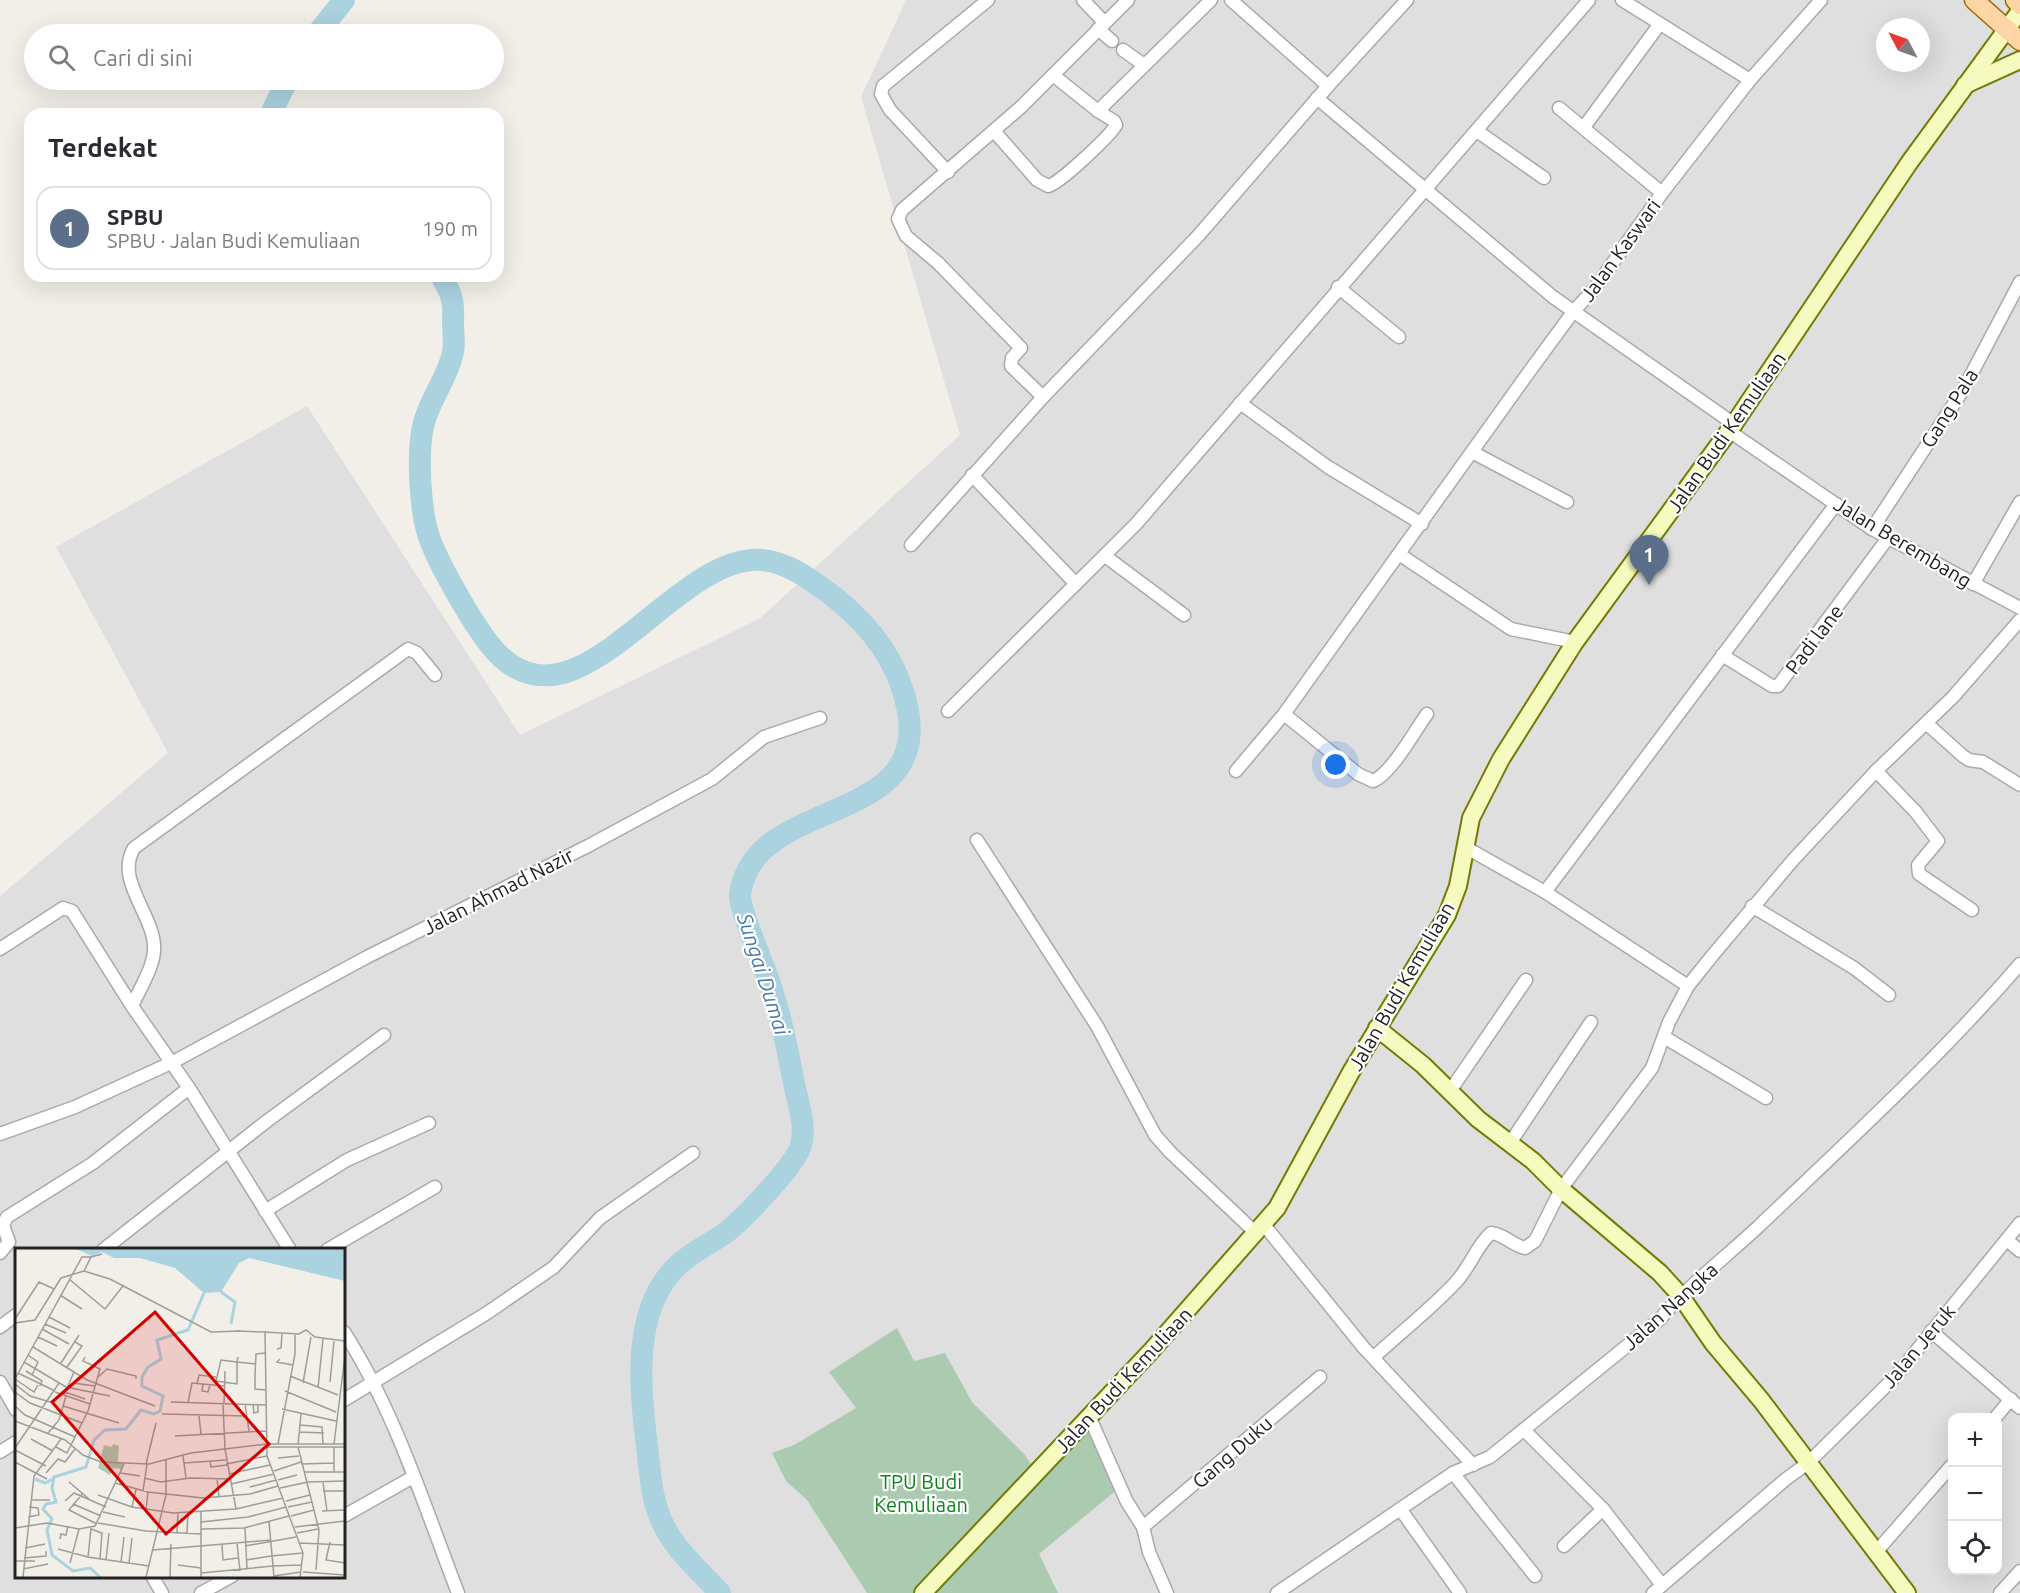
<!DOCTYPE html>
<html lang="id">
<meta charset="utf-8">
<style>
:root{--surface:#fff;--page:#f2f2f3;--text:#2b2b33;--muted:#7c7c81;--line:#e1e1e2;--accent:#0f766e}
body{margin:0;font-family:Ubuntu,sans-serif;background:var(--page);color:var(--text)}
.controls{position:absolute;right:18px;bottom:18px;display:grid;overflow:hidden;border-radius:12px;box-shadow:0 6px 24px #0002}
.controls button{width:54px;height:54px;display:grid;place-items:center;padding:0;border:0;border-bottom:2px solid var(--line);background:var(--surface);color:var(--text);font:30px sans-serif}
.compass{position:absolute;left:1876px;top:18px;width:54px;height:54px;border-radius:50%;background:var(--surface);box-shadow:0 6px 24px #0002;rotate:311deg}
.you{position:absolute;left:1336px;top:765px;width:21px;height:21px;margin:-15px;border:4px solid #fff;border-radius:50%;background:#1a73e8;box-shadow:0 0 0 9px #1a73e833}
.badge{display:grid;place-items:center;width:39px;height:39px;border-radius:50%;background:var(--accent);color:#fff;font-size:20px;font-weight:700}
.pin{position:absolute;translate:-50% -50px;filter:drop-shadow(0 2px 3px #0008)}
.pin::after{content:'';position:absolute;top:32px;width:21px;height:18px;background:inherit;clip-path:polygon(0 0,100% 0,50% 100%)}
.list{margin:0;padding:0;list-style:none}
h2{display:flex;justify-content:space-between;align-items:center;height:78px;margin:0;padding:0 24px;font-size:26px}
h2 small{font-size:20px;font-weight:400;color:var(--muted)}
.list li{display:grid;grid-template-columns:39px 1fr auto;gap:18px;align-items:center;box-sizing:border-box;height:84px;margin:0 12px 12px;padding:0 12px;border:2px solid var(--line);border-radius:18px}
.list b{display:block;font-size:22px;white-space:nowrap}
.list p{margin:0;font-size:20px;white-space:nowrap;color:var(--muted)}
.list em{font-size:20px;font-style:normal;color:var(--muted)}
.icon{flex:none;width:33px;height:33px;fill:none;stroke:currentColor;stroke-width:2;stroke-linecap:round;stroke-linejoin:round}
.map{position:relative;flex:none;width:2020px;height:1593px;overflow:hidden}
.search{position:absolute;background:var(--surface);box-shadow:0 6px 24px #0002;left:24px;top:24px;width:480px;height:66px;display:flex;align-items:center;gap:15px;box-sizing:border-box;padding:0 21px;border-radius:33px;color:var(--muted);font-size:22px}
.panel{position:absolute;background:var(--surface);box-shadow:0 6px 24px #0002;left:24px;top:108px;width:480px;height:174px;border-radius:18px}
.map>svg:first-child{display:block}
</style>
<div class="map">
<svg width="2020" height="1593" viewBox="0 0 2020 1593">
<rect width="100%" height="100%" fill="#f2efe9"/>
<path fill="#e0dfdf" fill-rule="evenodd" d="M 906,0 L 2020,0 L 2020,1593 L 0,1593 L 0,896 L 168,753 L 56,547 L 307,406 L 520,735 L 759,619 L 960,435 L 861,97 ZM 1885,27 L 1921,27 L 1921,63 L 1885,63 ZM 16,1250 L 344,1250 L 344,1576 L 16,1576 ZM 1952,1418 L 1998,1418 L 1998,1570 L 1952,1570 Z"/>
<path fill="#aacbaf" d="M 897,1328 L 914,1361 L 945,1353 L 972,1402 L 1025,1455 L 1036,1472 L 1084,1421 L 1119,1488 L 1039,1554 L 1058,1593 L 867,1593 L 807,1500 L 786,1481 L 772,1453 L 794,1445 L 856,1408 L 829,1372 Z"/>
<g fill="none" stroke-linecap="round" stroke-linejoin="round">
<g stroke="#aad3df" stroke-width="22">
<path d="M 317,34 L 344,0"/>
<path d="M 271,114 L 287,80"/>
<path d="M 441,276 C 452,293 454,302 453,322 C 453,332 455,343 453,352 C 448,378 428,401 423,427 C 417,455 420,510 429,537 C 439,565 479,637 501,657 C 583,732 675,553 762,560 C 790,563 811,580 833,596 C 871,626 899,662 908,711 C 928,820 774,800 745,876 C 743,883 740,889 740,896 C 740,910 763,963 769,981 C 781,1016 788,1052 795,1088 C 799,1106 807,1129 800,1148 C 793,1167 745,1217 728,1231 C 712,1243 693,1251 678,1265 C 631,1309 640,1388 647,1446 C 650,1472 651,1499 663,1524 C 676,1551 700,1571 720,1593"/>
</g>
<defs>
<g id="street">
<path d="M 1083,0 L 1105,23"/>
<path d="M 1231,0 L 1328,86"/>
<path d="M 1622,0 L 1750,80"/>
<path d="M 1098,29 L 1112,41"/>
<path d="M 1123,50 L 1144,65"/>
<path d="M 1317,98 L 1553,297 L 1734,424"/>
<path d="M 1559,108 L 1662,193"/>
<path d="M 1098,111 L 1211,0"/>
<path d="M 1584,127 L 1659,25"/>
<path d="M 994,131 L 1037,180 L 1048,186 C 1059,184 1110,136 1116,125 L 1114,121 L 1098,111 L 1053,75"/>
<path d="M 1477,131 L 1544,178"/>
<path d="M 948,172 L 890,110 L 881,94 L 883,86 L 988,0"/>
<path d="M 1338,287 L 1399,337"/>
<path d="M 1043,397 L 1011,366 L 1012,358 L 1021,348 L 938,263 L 906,236 L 898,219 L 902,210 L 1021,107 L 1128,0"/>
<path d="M 1240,403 L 1328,467 L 1422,524"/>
<path d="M 1729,431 L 1872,529 L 2020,608"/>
<path d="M 1472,452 L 1567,502"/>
<path d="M 972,475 L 1076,584"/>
<path d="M 1872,529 L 1963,390 L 2020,282"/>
<path d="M 911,545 L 1043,397 L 1198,236 L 1328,86 L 1407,0"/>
<path d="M 1399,554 L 1511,629 L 1575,642"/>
<path d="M 1105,556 L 1184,615"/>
<path d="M 1973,584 L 2020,502"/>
<path d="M 1722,655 L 1772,686 L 1778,686 L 1888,538"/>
<path d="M 948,711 L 1136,524 L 1589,0"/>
<path d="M 1284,714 L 1358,774 L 1373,781 C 1392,773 1414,732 1427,714"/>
<path d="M 1926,723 L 1963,756 L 1969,760 L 1983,762 L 2020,785"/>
<path d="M 1236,771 L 1284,714 L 1529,372 L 1573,312 L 1595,288 L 1662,193 L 1750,80 L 1821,0"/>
<path d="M 1876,771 L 1915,811 L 1938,841 L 1918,865 L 1919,874 L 1972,910"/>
<path d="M 977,840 L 1097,1026 L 1155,1135 L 1170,1152 L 1257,1234"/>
<path d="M 1465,847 L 1545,892 L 1688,986"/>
<path d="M 1545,892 L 1836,504"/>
<path d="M 1752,906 L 1854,968 L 1889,995"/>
<path d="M 0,949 L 63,908 L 72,911 L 132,1006 L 189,1088 L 290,1250"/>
<path d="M 132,1006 C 140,988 156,964 154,945 C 152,913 115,879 134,848 L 408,649 L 417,653 L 435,675"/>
<path d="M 1664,1037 L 1766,1098"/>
<path d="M 1450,1091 L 1526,980"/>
<path d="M 0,1134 L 75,1107 L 173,1062 L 367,957 L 588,846 L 712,779 L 764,737 L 820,718"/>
<path d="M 1510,1143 L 1591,1022"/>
<path d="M 265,1211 L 347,1160 L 429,1123"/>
<path d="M 1264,1225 L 1364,1348 L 1473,1465"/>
<path d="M 2007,1240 L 2020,1251"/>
<path d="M 103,1250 L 267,1121 L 384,1035"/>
<path d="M 327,1250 L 435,1187"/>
<path d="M 0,1253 L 9,1242 L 3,1225 L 7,1217 L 93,1163 L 189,1088"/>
<path d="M 0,1327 L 16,1315"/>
<path d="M 1931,1331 L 2020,1408"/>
<path d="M 344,1332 C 395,1411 424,1505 458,1593"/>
<path d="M 1374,1357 C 1401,1332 1431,1309 1456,1282 C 1470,1267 1477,1245 1491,1233 C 1504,1234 1512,1245 1525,1248 L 1535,1241 L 1561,1189 L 1652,1068 L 1669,1022 L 1688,986 L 1712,956 L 1793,860 L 1876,771 L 1953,697 L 2020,620"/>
<path d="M 0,1382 L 16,1410"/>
<path d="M 344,1400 L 487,1313 L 554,1267 L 600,1218 L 693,1153"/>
<path d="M 1089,1416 L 1127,1502 L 1143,1527 L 1149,1552 L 1167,1593"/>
<path d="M 1995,1418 L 2011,1399"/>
<path d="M 1524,1430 L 1603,1509 L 1662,1585"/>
<path d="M 0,1452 L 16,1442"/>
<path d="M 1453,1473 L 1535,1576"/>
<path d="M 1401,1510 L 1460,1593"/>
<path d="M 344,1516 L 413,1477"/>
<path d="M 1143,1527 L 1320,1377"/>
<path d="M 1564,1546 L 1603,1509"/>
<path d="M 1877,1551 L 1952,1465"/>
<path d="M 152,1576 L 162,1593"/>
<path d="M 201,1593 L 232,1576"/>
<path d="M 1277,1593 L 1453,1473 L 1490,1457 L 1660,1319 C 1690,1284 1726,1257 1759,1226 C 1848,1141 1940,1057 2020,964"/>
<path d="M 1653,1593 L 1786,1479 L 1808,1463 L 1895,1377 L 2020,1223"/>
<path d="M 2000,1593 L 2020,1571"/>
</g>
<g id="secondary">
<path d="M 1965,85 L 2020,60"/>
<path d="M 1377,1028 L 1423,1065 L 1478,1119 L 1533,1161 L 1561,1189 L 1660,1273 L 1680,1295 L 1713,1343 L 1761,1400 L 1907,1593"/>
<path d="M 923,1593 L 1152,1350 L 1277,1208 L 1351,1072 L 1447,915 L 1458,886 L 1471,818 L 1501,759 L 1575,642 L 1734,424 L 1909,163 L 2020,11"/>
</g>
<g id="primary">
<path d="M 1974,0 L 2020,41"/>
<path d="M 2015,0 L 2020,5"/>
</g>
</defs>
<use href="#street" stroke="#a9a9a9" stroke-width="15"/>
<use href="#secondary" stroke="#707d05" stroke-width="20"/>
<use href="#primary" stroke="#a06b00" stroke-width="21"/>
<use href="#street" stroke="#fff" stroke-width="12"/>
<use href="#secondary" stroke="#f7fabf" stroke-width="16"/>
<use href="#primary" stroke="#fcd6a4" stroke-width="18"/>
</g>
<g text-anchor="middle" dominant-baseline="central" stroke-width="4.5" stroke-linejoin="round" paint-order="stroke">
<g font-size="20" fill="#222" stroke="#fff">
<text transform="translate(1620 250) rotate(-54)">Jalan Kaswari</text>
<text transform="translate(1949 408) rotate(-58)">Gang Pala</text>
<text transform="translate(1726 432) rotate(-55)">Jalan Budi Kemuliaan</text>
<text transform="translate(1903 542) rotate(31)">Jalan Berembang</text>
<text transform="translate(1814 639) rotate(-53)">Padi lane</text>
<text transform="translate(498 891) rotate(-27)">Jalan Ahmad Nazir</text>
<text transform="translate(1401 986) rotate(-60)">Jalan Budi Kemuliaan</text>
<text transform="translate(1670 1306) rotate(-42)">Jalan Nangka</text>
<text transform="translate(1918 1346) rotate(-50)">Jalan Jeruk</text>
<text transform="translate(1123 1380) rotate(-47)">Jalan Budi Kemuliaan</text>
<text transform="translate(1232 1452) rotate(-41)">Gang Duku</text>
</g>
<g font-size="20" fill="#0c8416" stroke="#fff">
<text x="921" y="1481">TPU Budi<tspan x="921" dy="23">Kemuliaan</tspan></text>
</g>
<g font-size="21" font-style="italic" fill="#4a7aab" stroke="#fff">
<text transform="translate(764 974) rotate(72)">Sungai Dumai</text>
</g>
</g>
<g transform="translate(15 1248)">
<rect width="330" height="330" fill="#f2efe9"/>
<path d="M 98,196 L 104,198 L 103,215 L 109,215 L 107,221 L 98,220 L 95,227 L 83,220 L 89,197 L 97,199 Z" fill="#aacbaf"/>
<path d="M 61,1 L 330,1 L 330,33 L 234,10 L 224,15 L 206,44 L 189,45 L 160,20 L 125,10 L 99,10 L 87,4 L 77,8 Z" fill="#aad3df"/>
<path fill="none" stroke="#aad3df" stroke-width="3" d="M 206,44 L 220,54 L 216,76M 20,231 L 30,235 L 38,231M 85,329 L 75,320 L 58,323 L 37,307 L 32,282 L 37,271 L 28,261 L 31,256 L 41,254 L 37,240 L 39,229 L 71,219 L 79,192 L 90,182 L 111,181 L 126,162 L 139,166 L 145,163 L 148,148 L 127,138 L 127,129 L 133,119 L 146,111 L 142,92 L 173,82 L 189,45"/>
<path fill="none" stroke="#9f9d99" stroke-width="1.5" d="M 69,23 L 76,9 L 87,6M 54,31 L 90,61 L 108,38M 45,47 L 67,61M 34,69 L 55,80M 0,71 L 24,34 L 39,41M 0,75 L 20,72 L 46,30 L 69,23 L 95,31 L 196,84 L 225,83M 30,76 L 51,85M 27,81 L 54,96M 222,83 L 249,84M 250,83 L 252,208 L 288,305 L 285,329M 249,84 L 284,86 L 291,82 L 300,89 L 330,93M 23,89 L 42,98M 18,99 L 72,132 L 140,158M 262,101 L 266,100 L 267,86M 13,107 L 23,114 L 17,127M 223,109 L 222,114 L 222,136 L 201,133 L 206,112 L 222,114 L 241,116M 265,111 L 262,114 L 278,117M 9,114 L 51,139 L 95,148M 46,115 L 64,87M 52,119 L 67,98 L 60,94M 11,123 L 27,133 L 25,138M 3,125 L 40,143M 275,128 L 323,147M 82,130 L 92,121 L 121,128 L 121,131M 0,131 L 67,9 L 76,9M 0,131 L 19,144 L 23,137M 315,134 L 319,93M 58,135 L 80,138M 288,135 L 296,89M 0,136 L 15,148 L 35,154M 182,136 L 184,127 L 201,129M 188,136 L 187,143 L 193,144 L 195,137M 303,140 L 308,91M 251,142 L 240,141 L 240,128 L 241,106 L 251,105M 270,143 L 321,164M 0,144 L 15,155 L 67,175M 40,144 L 75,156M 50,144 L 70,151M 49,147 L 59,124M 156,154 L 251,157M 173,155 L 177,135 L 209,138M 208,156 L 210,201M 209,156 L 210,123M 230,156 L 234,183M 238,156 L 239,165 L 243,164 L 243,157M 0,158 L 10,167 L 60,189M 48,158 L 104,175M 267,161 L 321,173M 147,166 L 231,168M 184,168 L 186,186M 0,173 L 50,192 L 68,207 L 86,214 L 134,216 L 176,205 L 252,196 L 330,196M 285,177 L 307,179 L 308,196M 284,184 L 309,185M 33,185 L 44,172 L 51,148M 160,188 L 251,183M 16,191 L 38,203M 263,196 L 280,106 L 280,87M 319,196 L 330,108M 283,197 L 286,166M 41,199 L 52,205 L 73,163 L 85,121 L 68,113 L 70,109M 252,199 L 330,199M 283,199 L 304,282 L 301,322M 0,200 L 44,135M 210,201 L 221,261M 0,202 L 31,218M 168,208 L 171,230M 263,210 L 284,208M 195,213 L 196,219 L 212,217M 0,214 L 32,231M 169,215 L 211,212M 131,216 L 141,175M 211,216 L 252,208M 286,216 L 319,215M 259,223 L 286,214M 289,224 L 330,224M 319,224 L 319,199M 31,225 L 43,211 L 50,214 L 60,201M 105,225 L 125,228M 214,226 L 255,217M 129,230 L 146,234 L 175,230 L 215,231M 202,230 L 204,249M 263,232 L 282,227M 54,234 L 74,251M 308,234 L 312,263M 100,235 L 133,244 L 188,250 L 235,246 L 263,238M 216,236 L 259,226M 235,239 L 261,232M 265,240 L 293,234 L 330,233M 128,243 L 132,216M 308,243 L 330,243M 68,245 L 54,262 L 82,276M 83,247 L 117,259 L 158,265 L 221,261 L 268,250M 16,252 L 35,252M 50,253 L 59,245 L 91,259M 271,253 L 295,247M 58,256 L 86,268M 117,259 L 121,241M 273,259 L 297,254M 131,262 L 133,244M 307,263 L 330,262M 88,264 L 110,269M 276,268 L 299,262M 13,269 L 24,267 L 23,260 L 14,259M 186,274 L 233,269 L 271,259M 254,274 L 259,329M 83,275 L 131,283 L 186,286M 280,279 L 330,273M 0,280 L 32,275 L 64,281 L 80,278 L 109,216M 76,280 L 73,309 L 134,318M 230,280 L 232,322M 76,281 L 87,285 L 85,311M 186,281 L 229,280 L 274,268M 162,284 L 163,265M 172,285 L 173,265M 282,285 L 303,281M 45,291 L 46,286 L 51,287 L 53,278M 315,294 L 311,312 L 330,315M 222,295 L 225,323M 285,295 L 330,297M 207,297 L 208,312 L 223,310M 230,298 L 281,289M 10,300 L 30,296M 43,301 L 73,309M 138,302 L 256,292M 256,308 L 288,305M 9,310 L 31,308 L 31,303M 91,312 L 94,285M 231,312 L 256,308M 0,313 L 20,313M 106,314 L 109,289M 55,315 L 64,281M 114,315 L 117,290M 163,317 L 186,320M 257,318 L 286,317M 8,321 L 33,316M 288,324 L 330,327M 186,325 L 258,318M 259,328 L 286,324M 8,329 L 19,228 L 46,191M 131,329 L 151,247 L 151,212M 155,329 L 156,296M 186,329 L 186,264"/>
<path fill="#d40000" fill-opacity="0.15" stroke="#d40000" stroke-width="3" d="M 140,64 L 254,196 L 151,286 L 37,154 Z"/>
<rect width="330" height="330" fill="none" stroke="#222" stroke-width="3"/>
</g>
</svg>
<div class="controls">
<button>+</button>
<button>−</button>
<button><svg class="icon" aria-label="locate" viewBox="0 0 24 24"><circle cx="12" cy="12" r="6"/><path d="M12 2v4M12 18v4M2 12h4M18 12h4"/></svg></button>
</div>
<svg class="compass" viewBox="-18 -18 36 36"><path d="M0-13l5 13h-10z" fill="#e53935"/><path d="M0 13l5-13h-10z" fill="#7c7c81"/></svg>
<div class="you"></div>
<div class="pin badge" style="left:1649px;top:585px;background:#5c6f8a">1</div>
<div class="search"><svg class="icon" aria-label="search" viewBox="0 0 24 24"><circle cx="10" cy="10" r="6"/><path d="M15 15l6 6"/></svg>Cari di sini</div>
<section class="panel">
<h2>Terdekat<small></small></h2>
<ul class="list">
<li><span class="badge" style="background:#5c6f8a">1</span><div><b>SPBU</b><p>SPBU · Jalan Budi Kemuliaan</p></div><em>190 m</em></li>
</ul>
</section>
</div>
